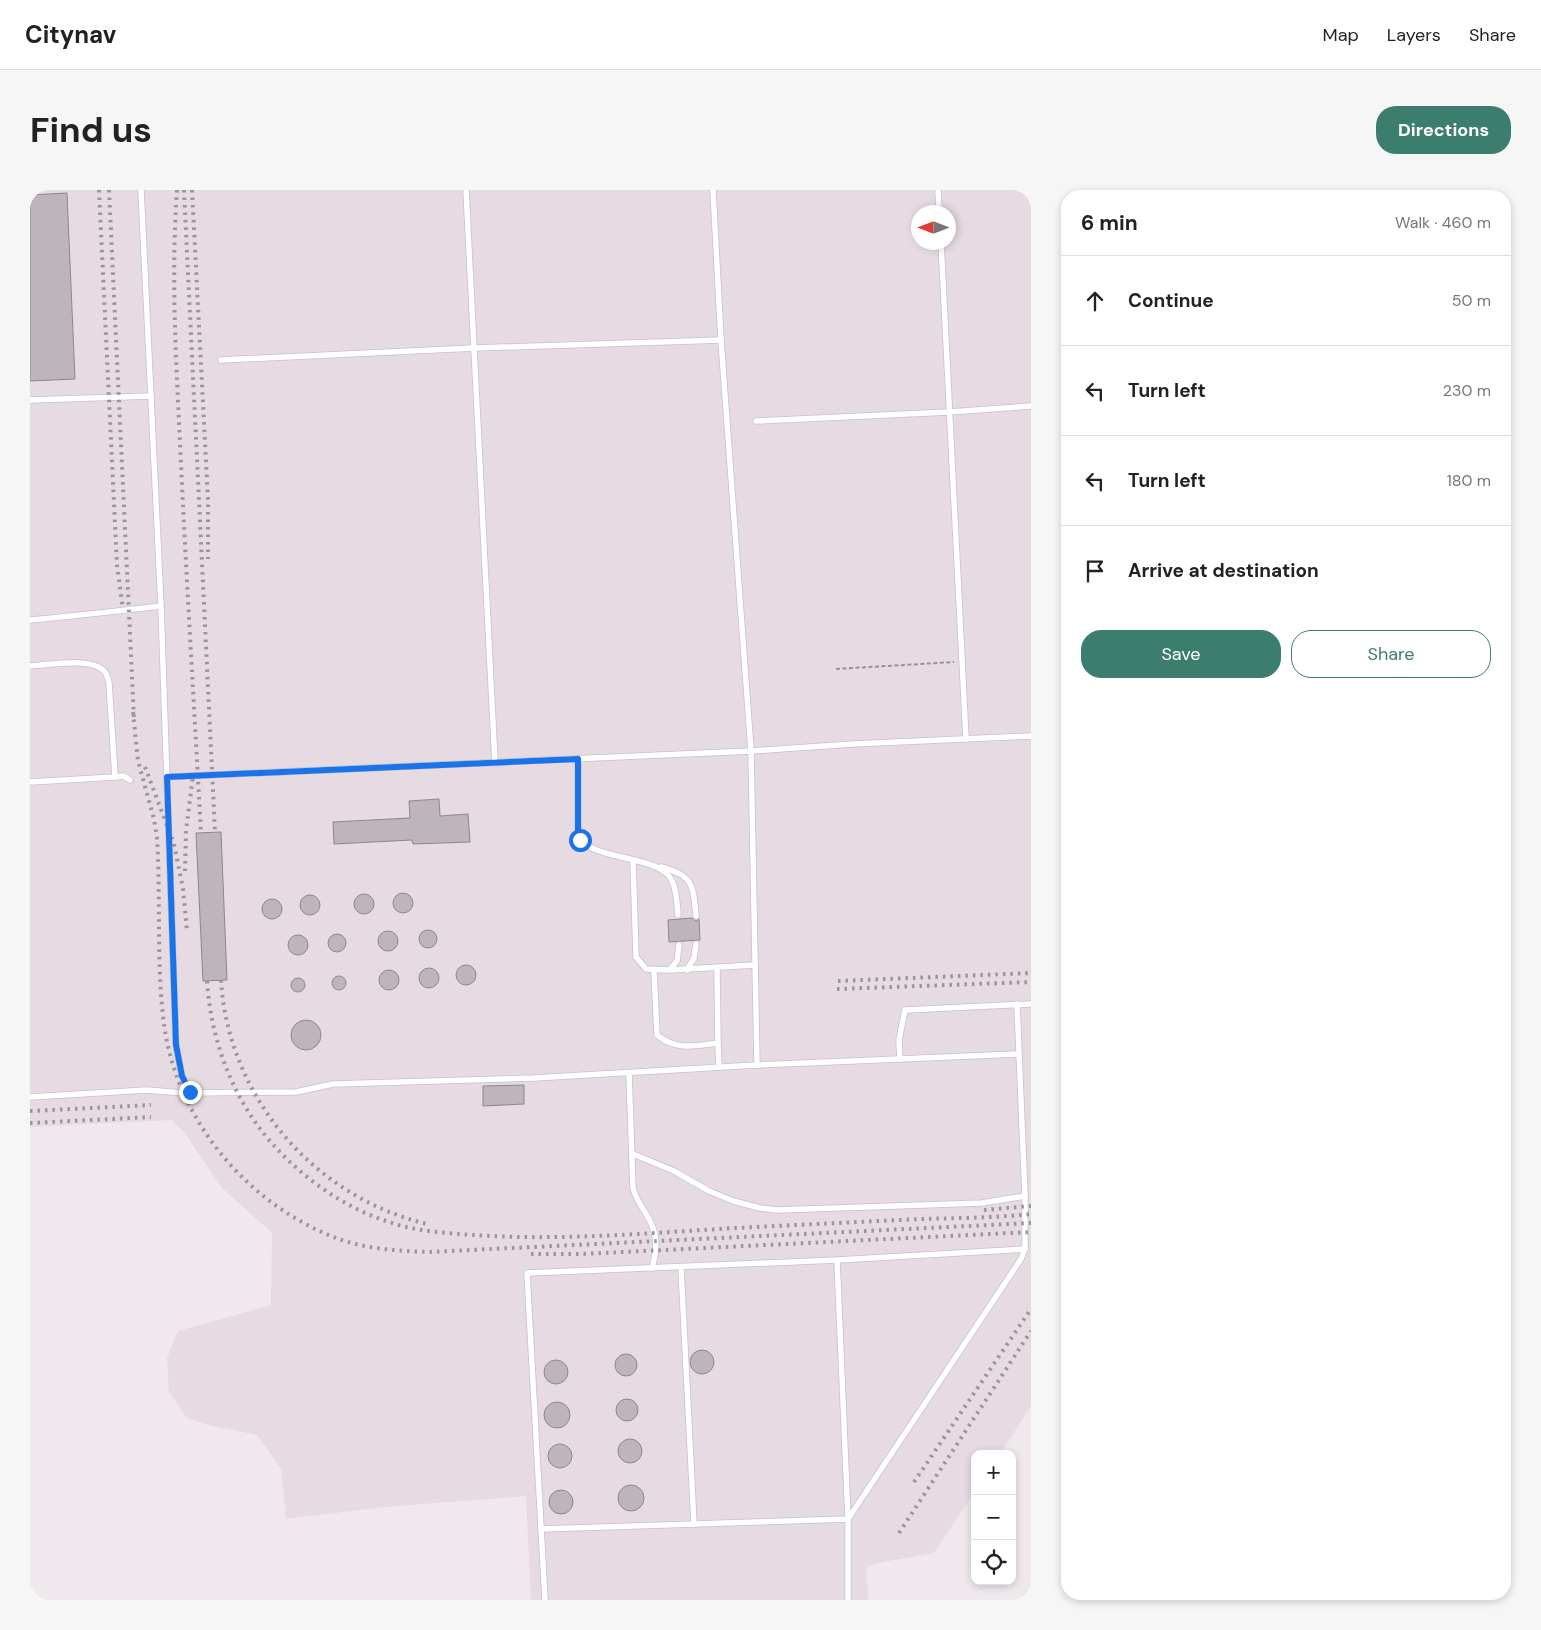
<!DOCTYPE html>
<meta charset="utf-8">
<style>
:root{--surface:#fff;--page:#f6f6f6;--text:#222;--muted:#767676;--line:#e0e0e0;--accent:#3c7e6e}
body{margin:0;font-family:"DM Sans",sans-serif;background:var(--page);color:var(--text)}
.controls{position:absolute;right:15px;bottom:15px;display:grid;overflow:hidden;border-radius:10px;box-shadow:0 2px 8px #0003}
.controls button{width:45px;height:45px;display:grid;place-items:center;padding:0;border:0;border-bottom:1px solid var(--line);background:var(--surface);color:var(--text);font:25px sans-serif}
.compass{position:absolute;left:881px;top:15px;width:45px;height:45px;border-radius:50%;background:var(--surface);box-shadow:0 2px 8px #0003;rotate:270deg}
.stop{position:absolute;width:15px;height:15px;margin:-11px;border:4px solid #1a73e8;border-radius:50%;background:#fff}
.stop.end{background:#1a73e8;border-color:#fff;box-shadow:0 1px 5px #0008}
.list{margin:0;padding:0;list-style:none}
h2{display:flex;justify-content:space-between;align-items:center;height:65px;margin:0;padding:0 20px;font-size:21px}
h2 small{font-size:16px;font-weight:400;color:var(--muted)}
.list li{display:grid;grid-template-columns:32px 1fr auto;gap:15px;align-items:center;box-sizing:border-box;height:90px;padding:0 20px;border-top:1px solid var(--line)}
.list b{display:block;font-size:19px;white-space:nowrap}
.list em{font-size:16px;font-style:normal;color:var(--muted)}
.actions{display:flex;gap:10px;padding:15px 20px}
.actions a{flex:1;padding:11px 0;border:1px solid var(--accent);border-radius:20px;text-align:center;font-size:18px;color:var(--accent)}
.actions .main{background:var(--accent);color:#fff}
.icon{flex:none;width:28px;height:28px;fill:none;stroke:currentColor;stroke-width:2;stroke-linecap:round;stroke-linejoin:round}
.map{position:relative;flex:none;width:1001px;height:1410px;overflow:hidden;border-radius:20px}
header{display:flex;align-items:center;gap:30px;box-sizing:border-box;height:70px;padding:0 25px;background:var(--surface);border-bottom:1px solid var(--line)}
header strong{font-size:24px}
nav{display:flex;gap:28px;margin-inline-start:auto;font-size:18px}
.intro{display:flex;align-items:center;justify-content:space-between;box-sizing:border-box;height:120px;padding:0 30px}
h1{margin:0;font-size:35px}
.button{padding:12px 22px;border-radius:20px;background:var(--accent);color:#fff;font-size:18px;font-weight:700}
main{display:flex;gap:30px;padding:0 30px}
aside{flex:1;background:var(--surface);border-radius:20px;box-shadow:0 2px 8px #0003}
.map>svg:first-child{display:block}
</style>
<header>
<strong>Citynav</strong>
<nav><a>Map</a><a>Layers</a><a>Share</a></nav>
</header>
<div class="intro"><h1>Find us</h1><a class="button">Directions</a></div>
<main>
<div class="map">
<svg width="1001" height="1410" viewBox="0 0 1001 1410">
<rect width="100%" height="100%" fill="#efe9ed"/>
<path fill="#e6dae3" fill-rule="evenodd" d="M 0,0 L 1001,0 L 1001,1216 L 970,1264 L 945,1264 L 945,1301 L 904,1363 L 847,1373 L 836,1377 L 838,1410 L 501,1410 L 496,1306 L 354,1317 L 256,1329 L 251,1279 L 227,1245 L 179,1235 L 157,1228 L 139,1202 L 137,1168 L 148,1141 L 241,1115 L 242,1043 L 192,998 L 154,942 L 142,930 L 0,937 ZM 888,22 L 918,22 L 918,52 L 888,52 Z"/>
<g fill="#bcb6ba" stroke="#8d888b">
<path d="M 37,3 L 45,189 L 0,191 L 0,5 Z"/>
<path d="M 409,609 L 410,626 L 438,624 L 440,652 L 383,654 L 382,650 L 304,654 L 303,632 L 380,628 L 379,611 Z"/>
<path d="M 191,642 L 197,790 L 173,791 L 166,643 Z"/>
<circle cx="373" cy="713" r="10"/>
<circle cx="334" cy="714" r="10"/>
<circle cx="280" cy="715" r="10"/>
<circle cx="242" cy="719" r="10"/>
<path d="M 662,728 L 666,731 L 669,729 L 670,750 L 639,752 L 638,730 Z"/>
<circle cx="398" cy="749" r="9"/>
<circle cx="358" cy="751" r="10"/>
<circle cx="307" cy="753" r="9"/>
<circle cx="268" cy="755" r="10"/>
<circle cx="436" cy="785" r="10"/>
<circle cx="399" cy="788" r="10"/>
<circle cx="359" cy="790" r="10"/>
<circle cx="309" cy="793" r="7"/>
<circle cx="268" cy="795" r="7"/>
<circle cx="276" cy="845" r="15"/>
<path d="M 494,895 L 494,914 L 453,916 L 453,896 Z"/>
<circle cx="672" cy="1172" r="12"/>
<circle cx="596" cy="1175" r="11"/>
<circle cx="526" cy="1182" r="12"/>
<circle cx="597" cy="1220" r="11"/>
<circle cx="527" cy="1225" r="13"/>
<circle cx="600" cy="1261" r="12"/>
<circle cx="530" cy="1266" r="12"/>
<circle cx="601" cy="1308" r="13"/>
<circle cx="531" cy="1312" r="12"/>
</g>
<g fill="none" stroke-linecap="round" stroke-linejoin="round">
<defs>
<g id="service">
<path d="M 111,0 L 131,416 L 146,855 L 152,886 L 160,902"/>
<path d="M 436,0 L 465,573"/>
<path d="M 908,0 L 909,22"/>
<path d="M 911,52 L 936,549"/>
<path d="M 191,170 L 444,158 L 691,150"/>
<path d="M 0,210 L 121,206"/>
<path d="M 726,231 L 919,222 L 1001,216"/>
<path d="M 0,430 C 44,426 87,421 131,416"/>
<path d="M 0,476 C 18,475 59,467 73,480 C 77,483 78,488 79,493 L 85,587 L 93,586 L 100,590"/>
<path d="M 548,569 L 548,641 C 552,673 630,662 642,691 C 647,701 647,714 648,725"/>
<path d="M 137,587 L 721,561 L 823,554 L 1001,546"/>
<path d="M 0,592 L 85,587"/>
<path d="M 603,670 L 606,767 L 616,779 L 639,780 L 725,775"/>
<path d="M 631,677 C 663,685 663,694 666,726"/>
<path d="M 639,780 L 647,771 L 649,755"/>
<path d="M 657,780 L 664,768 L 666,754"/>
<path d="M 624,781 L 627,845 C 647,861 664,856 688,853 L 687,778"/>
<path d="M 688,853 L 689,877"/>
<path d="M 870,869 L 869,850 L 875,820 L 1001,814"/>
<path d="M 727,875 L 988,864"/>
<path d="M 599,884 L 603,998 C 605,1007 610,1014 615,1022 C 628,1042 628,1057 622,1078"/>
<path d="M 0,907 L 117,900 L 153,903 L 266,902 L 303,894 L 504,888 L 727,875 L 721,561 L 691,150 L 683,0"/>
<path d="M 603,964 L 644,981 L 679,1001 L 703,1011 L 730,1018 L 747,1020 L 952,1013 L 995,1006"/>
<path d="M 807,1070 L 818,1329 L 818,1410"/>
<path d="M 651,1078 L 664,1334"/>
<path d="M 511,1339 L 818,1329 L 991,1069 L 995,1059"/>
<path d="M 515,1410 L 497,1083 L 807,1070 L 995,1059 L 995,1006 L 987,814"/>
</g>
</defs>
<use href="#service" stroke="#c7c1c5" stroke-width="7"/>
<path stroke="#969295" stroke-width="2" stroke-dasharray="4 2.5" stroke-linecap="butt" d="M 806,479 L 924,472"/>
<use href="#service" stroke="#fff" stroke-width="5.5"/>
<g stroke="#999598" stroke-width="4" stroke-dasharray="2.5 5" stroke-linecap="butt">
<path d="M 69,0 L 87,376 L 93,419"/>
<path d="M 79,0 L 104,529"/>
<path d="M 147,0 C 141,85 146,169 150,253 C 156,383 164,513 171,643"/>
<path d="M 154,0 L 185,642"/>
<path d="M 162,0 L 178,310 L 178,369"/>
<path d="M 103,522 L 108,571 L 124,629 L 127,648 C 131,709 126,773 134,834 C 146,929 217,1014 306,1048 C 335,1059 368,1061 399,1062 L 1001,1033"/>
<path d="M 115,577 L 144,654 L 153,699 L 157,741"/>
<path d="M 155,681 L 156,641 L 163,586"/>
<path d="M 191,790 C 198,907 284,1007 397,1034"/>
<path d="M 177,791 C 181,849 201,905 239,950 C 269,985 310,1015 353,1030 C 382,1041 413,1043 444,1045 C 531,1051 619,1043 705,1038 C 767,1035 828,1032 890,1029 C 926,1028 964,1028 1001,1024"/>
<path d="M 808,791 L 1001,783"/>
<path d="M 807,799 L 1001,792"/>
<path d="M 0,921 L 121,915"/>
<path d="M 0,933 L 121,927"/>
<path d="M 954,1020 L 1001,1016"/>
<path d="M 501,1064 L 552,1064 L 1001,1042"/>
<path d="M 884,1292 L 1001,1119"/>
<path d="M 869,1343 L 1001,1141"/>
</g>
</g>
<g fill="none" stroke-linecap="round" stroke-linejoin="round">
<path stroke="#1a73e8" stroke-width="6" d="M 160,902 L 152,886 L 146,855 L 137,587 L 548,569 L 548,641 L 550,650"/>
</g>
</svg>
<div class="controls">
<button>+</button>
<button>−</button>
<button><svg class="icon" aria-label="locate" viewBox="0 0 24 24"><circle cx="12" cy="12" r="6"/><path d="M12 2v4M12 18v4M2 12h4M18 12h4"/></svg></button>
</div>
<svg class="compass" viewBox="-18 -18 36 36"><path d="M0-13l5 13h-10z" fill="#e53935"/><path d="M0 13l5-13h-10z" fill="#767676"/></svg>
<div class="stop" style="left:550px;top:650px"></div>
<div class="stop end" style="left:160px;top:902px"></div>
</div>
<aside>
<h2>6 min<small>Walk · 460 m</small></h2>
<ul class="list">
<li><svg class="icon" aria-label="ahead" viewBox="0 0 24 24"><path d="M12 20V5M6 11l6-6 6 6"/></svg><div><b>Continue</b></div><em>50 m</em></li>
<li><svg class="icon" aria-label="left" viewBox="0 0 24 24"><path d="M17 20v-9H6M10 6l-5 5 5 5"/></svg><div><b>Turn left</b></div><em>230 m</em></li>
<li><svg class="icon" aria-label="left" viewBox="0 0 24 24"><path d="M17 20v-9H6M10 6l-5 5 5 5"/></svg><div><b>Turn left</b></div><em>180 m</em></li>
<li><svg class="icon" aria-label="arrive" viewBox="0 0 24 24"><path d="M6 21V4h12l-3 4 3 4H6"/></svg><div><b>Arrive at destination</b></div></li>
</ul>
<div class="actions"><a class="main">Save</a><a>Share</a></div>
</aside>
</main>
